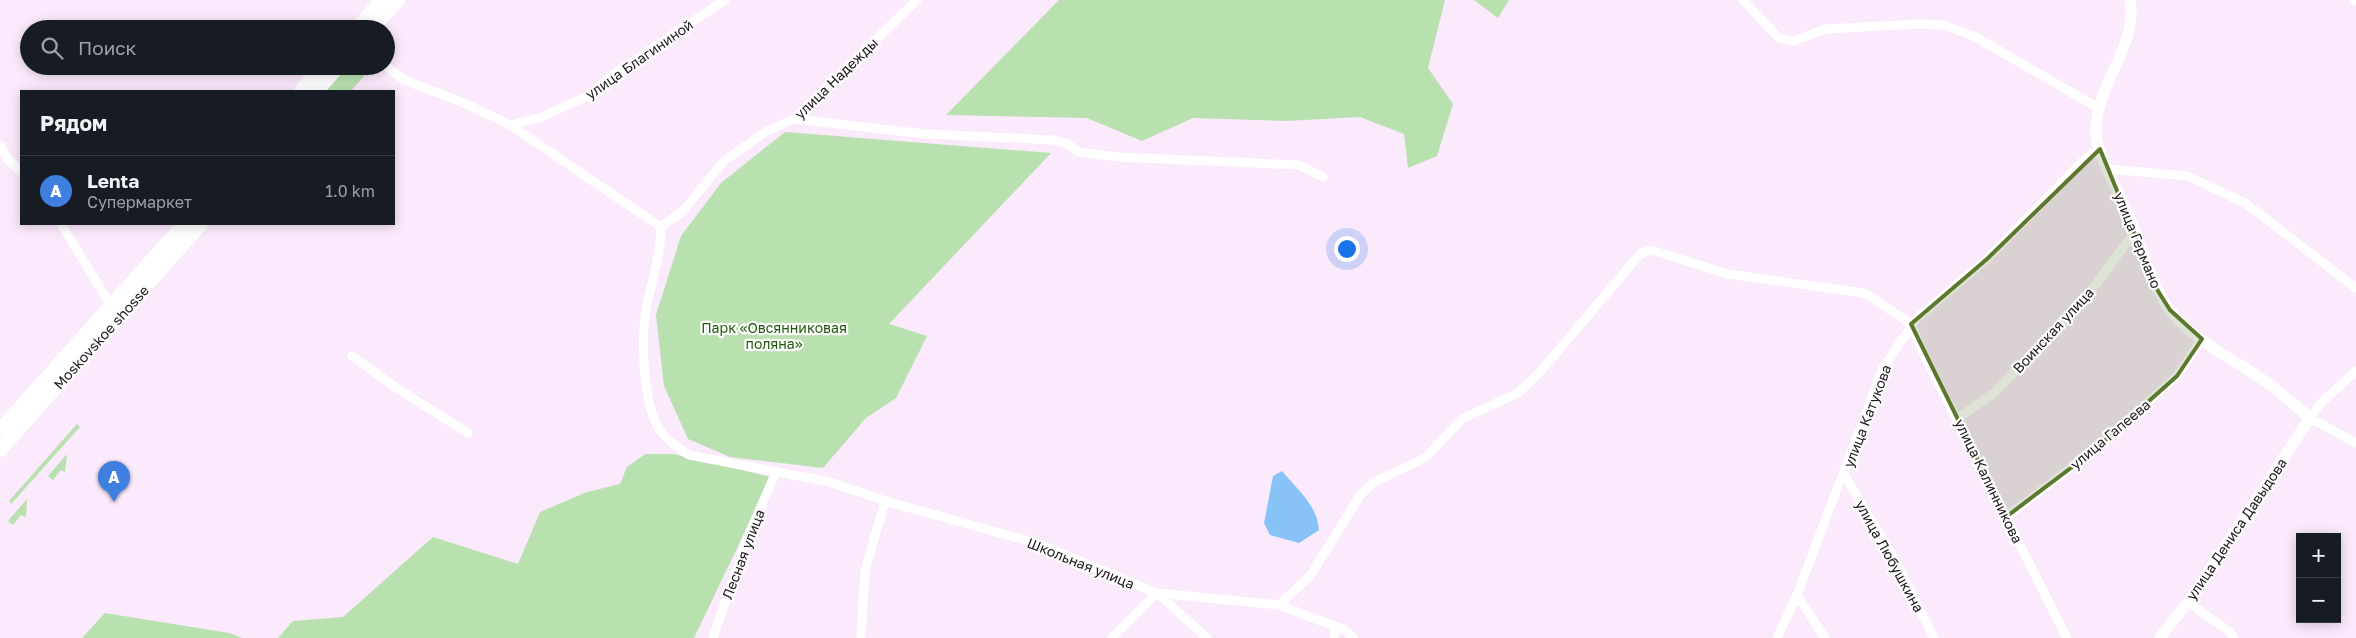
<!DOCTYPE html>
<html lang="ru">
<meta charset="utf-8">
<style>
:root{--surface:#171b24;--page:#242831;--text:#f1f3f6;--muted:#9ea1a6;--line:#363941;--accent:#5b782d}
body{margin:0;font-family:"Golos Text",sans-serif;background:var(--page);color:var(--text)}
.controls{position:absolute;right:15px;bottom:15px;display:grid;overflow:hidden;border-radius:0px;box-shadow:0 2px 12px #0003}
.controls button{width:45px;height:45px;display:grid;place-items:center;padding:0;border:0;border-bottom:1px solid var(--line);background:var(--surface);color:var(--text);font:25px sans-serif}
.you{position:absolute;left:1346px;top:248px;width:18px;height:18px;margin:-12px;border:4px solid #fff;border-radius:50%;background:#1a73e8;box-shadow:0 0 0 8px #1a73e833}
.badge{display:grid;place-items:center;width:32px;height:32px;border-radius:50%;background:var(--accent);color:#fff;font-size:16px;font-weight:700}
.pin{position:absolute;translate:-50% -41px;filter:drop-shadow(0 1px 2px #0008)}
.pin::after{content:'';position:absolute;top:26px;width:18px;height:15px;background:inherit;clip-path:polygon(0 0,100% 0,50% 100%)}
.list{margin:0;padding:0;list-style:none}
h2{display:flex;justify-content:space-between;align-items:center;height:65px;margin:0;padding:0 20px;font-size:21px}
h2 small{font-size:16px;font-weight:400;color:var(--muted)}
.list li{display:grid;grid-template-columns:32px 1fr auto;gap:15px;align-items:center;box-sizing:border-box;height:70px;padding:0 20px;border-top:1px solid var(--line)}
.list b{display:block;font-size:19px;white-space:nowrap}
.list p{margin:0;font-size:16px;white-space:nowrap;color:var(--muted)}
.list em{font-size:16px;font-style:normal;color:var(--muted)}
.icon{flex:none;width:28px;height:28px;fill:none;stroke:currentColor;stroke-width:2;stroke-linecap:round;stroke-linejoin:round}
.map{position:relative;flex:none;width:2356px;height:638px;overflow:hidden}
.search{position:absolute;background:var(--surface);box-shadow:0 2px 12px #0003;left:20px;top:20px;width:375px;height:55px;display:flex;align-items:center;gap:12px;box-sizing:border-box;padding:0 18px;border-radius:28px;color:var(--muted);font-size:19px}
.panel{position:absolute;background:var(--surface);box-shadow:0 2px 12px #0003;left:20px;top:90px;width:375px;height:135px;border-radius:0px}
.map>svg:first-child{display:block}
</style>
<div class="map">
<svg width="2356" height="638" viewBox="0 0 2356 638">
<rect width="100%" height="100%" fill="#fbe9fc"/>
<g fill="#b9e0af">
<path d="M 1059,0 L 1445,0 L 1428,68 L 1453,104 L 1437,156 L 1408,168 L 1404,134 L 1360,117 L 1286,121 L 1193,118 L 1142,141 L 1087,118 L 946,115 Z"/>
<path d="M 1474,0 L 1509,0 L 1498,18 Z"/>
<path d="M 346,66 L 368,66 L 370,69 L 351,91 L 323,91 Z"/>
<path d="M 785,132 L 1051,153 L 889,324 L 927,336 L 896,398 L 866,418 L 823,468 L 730,457 L 688,439 L 664,386 L 656,315 L 681,236 L 721,183 Z"/>
<path d="M 77,424 L 80,427 L 11,504 L 9,501 Z"/>
<path d="M 67,454 L 65,472 L 61,470 L 53,480 L 48,476 Z"/>
<path d="M 645,454 L 673,454 L 771,477 L 694,638 L 278,638 L 293,621 L 343,617 L 433,537 L 518,564 L 540,512 L 587,492 L 620,484 L 627,467 Z"/>
<path d="M 27,499 L 26,517 L 21,515 L 13,525 L 8,521 Z"/>
<path d="M 105,613 L 229,633 L 242,638 L 82,638 Z"/>
</g>
<path fill="#87c3f7" d="M 1282,471 C 1298,490 1317,505 1319,530 L 1299,543 L 1270,535 L 1264,523 L 1273,476 Z"/>
<g fill="none" stroke-linecap="round" stroke-linejoin="round">
<g stroke="#fff" stroke-width="9">
<path d="M 1743,0 L 1779,38 L 1793,41 L 1826,29 L 1918,24 L 1943,25 L 1974,36 L 2100,109"/>
<path d="M 2354,0 L 2356,1"/>
<path d="M 386,66 L 404,80 L 464,103 L 510,125 L 661,227"/>
<path d="M 794,119 L 925,134 L 1053,140 L 1066,143 L 1079,152 L 1118,157 L 1299,165 L 1323,177"/>
<path d="M 510,125 L 539,118 L 588,96 L 613,75 L 725,0"/>
<path d="M 0,145 L 7,158 L 21,172"/>
<path d="M 2108,169 L 2188,176 L 2245,203 L 2356,288"/>
<path d="M 61,224 L 113,309"/>
<path d="M 661,227 C 661,256 651,282 646,310 C 641,339 643,401 658,427 C 664,439 678,447 689,455 L 830,482 L 885,501 L 1036,543 L 1157,593 L 1279,605 L 1345,630 L 1354,638"/>
<path d="M 661,227 L 683,211 L 724,161 L 767,131 L 794,119 L 917,0"/>
<path d="M 352,356 L 395,387 L 468,433"/>
<path d="M 2356,371 L 2320,404 L 2310,418 L 2356,443"/>
<path d="M 1958,418 L 1994,393 L 2087,296 L 2136,230"/>
<path d="M 1844,474 L 1897,564 L 1934,638"/>
<path d="M 2006,517 L 2092,452 L 2177,376 L 2202,339"/>
<path d="M 1797,595 L 1825,638"/>
<path d="M 2188,602 L 2231,633 L 2234,638"/>
<path d="M 1279,605 L 1310,576 L 1361,494 L 1374,482 L 1425,458 L 1462,419 L 1518,393 L 1541,371 L 1640,254 L 1651,250 L 1728,274 L 1863,293 L 1873,298 L 1911,324 L 1925,357 L 2067,638"/>
<path d="M 713,638 L 748,536 L 776,472"/>
<path d="M 861,638 L 865,571 L 885,501"/>
<path d="M 1112,638 L 1157,593 L 1207,638"/>
<path d="M 1334,638 L 1336,627"/>
<path d="M 1777,638 L 1797,595 L 1883,368 L 1917,318 L 1987,259 L 2086,158 L 2100,149"/>
</g>
<path stroke="#fff" stroke-width="11" d="M 2130,0 C 2138,45 2098,83 2096,127 C 2094,150 2115,184 2124,205 C 2139,237 2150,282 2169,309 C 2192,340 2232,358 2263,380 C 2279,391 2295,405 2310,418 L 2188,602 L 2160,638"/>
<g stroke="#fff" stroke-width="14">
<path d="M 356,29 L 382,0"/>
<path d="M 372,29 L 398,0"/>
<path d="M 301,91 L 323,66"/>
<path d="M 317,91 L 339,66"/>
<path d="M 0,430 L 184,224"/>
<path d="M 0,450 L 201,224"/>
</g>
</g>
<path fill="#5b782d" fill-opacity="0.2" stroke="#5b782d" stroke-width="4" stroke-linejoin="round" d="M 2100,149 L 2158,291 L 2170,310 L 2202,339 L 2177,376 L 2092,452 L 2006,517 L 1911,324 L 1987,259 Z"/>
<g text-anchor="middle" dominant-baseline="central" stroke-width="4.5" stroke-linejoin="round" paint-order="stroke">
<g font-size="14" fill="#1f171f" stroke="#fdfdfd">
<text transform="translate(639 59) rotate(-35)">улица Благининой</text>
<text transform="translate(836 78) rotate(-44)">улица Надежды</text>
<text transform="translate(2138 240) rotate(68)">улица Германо</text>
<text transform="translate(2053 330) rotate(-47)">Воинская улица</text>
<text transform="translate(101 337) rotate(-48)">Moskovskoe shosse</text>
<text transform="translate(1867 416) rotate(-69)">улица Катукова</text>
<text transform="translate(2110 434) rotate(-40)">улица Гапеева</text>
<text transform="translate(1989 481) rotate(64)">улица Калинникова</text>
<text transform="translate(2236 529) rotate(-56)">улица Дениса Давыдова</text>
<text transform="translate(743 554) rotate(-69)">Лесная улица</text>
<text transform="translate(1890 556) rotate(61)">улица Любушкина</text>
<text transform="translate(1081 563) rotate(22)">Школьная улица</text>
</g>
<g font-size="14" fill="#225b0e" stroke="#fdfdfd">
<text x="774" y="327">Парк «Овсянниковая<tspan x="774" dy="16">поляна»</tspan></text>
</g>
</g>
</svg>
<div class="controls">
<button>+</button>
<button>−</button>
</div>
<div class="you"></div>
<div class="pin badge" style="left:114px;top:502px;background:#3f7fe0">A</div>
<div class="search"><svg class="icon" aria-label="search" viewBox="0 0 24 24"><circle cx="10" cy="10" r="6"/><path d="M15 15l6 6"/></svg>Поиск</div>
<section class="panel">
<h2>Рядом<small></small></h2>
<ul class="list">
<li><span class="badge" style="background:#3f7fe0">A</span><div><b>Lenta</b><p>Супермаркет</p></div><em>1.0 km</em></li>
</ul>
</section>
</div>
